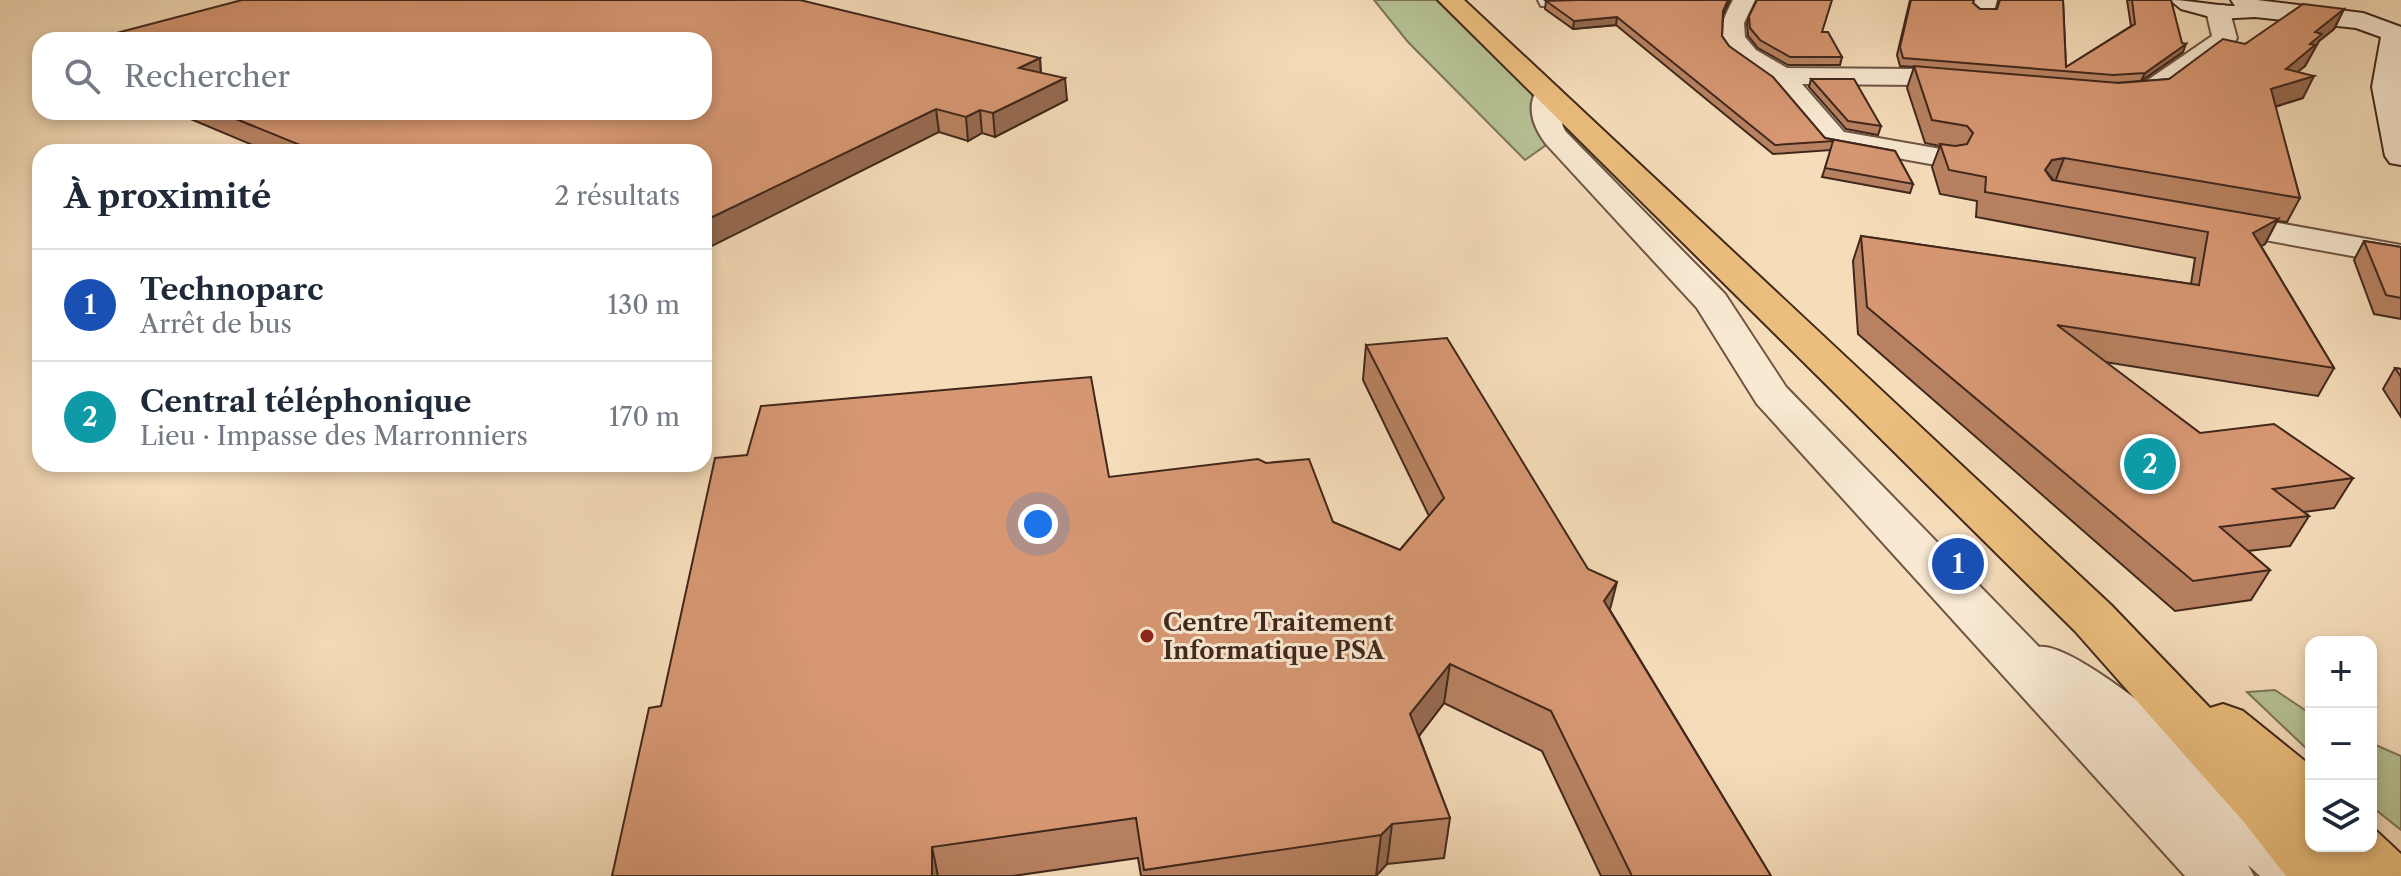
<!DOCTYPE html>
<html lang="fr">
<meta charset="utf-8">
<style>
:root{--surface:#fff;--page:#f6f6f7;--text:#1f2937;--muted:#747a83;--line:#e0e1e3;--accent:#2563eb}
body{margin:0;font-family:"Libre Caslon Text",serif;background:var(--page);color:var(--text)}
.controls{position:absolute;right:24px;bottom:24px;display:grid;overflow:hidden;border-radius:16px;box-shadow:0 4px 12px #0003}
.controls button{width:72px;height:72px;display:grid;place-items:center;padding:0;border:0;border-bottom:2px solid var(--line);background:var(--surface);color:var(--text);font:40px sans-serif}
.you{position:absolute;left:1038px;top:524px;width:28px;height:28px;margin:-20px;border:6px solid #fff;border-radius:50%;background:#1a73e8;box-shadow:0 0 0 12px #1a73e833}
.badge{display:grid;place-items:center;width:52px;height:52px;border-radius:50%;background:var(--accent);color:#fff;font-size:26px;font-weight:700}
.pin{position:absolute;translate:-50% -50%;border:4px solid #fff;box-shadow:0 2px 8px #0006}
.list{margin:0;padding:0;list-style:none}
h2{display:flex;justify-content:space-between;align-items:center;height:104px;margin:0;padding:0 32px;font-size:34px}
h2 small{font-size:26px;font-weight:400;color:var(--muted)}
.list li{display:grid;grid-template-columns:52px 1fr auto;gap:24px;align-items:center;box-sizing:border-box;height:112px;padding:0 32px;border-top:2px solid var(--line)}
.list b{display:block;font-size:30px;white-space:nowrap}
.list p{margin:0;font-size:26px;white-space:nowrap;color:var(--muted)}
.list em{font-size:26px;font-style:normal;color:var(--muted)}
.icon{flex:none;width:44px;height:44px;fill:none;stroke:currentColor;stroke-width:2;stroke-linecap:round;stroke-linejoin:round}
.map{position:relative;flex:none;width:2401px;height:876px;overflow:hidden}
.search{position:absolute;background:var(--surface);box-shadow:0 4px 12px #0003;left:32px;top:32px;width:680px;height:88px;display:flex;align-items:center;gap:20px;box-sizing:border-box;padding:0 28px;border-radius:24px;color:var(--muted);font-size:30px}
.panel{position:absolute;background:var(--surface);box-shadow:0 4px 12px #0003;left:32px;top:144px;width:680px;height:328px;border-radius:24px}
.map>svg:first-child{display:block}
</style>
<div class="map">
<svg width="2401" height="876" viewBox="0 0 2401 876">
<rect width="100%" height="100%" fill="#f6ddba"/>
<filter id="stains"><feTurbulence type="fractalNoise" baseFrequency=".0025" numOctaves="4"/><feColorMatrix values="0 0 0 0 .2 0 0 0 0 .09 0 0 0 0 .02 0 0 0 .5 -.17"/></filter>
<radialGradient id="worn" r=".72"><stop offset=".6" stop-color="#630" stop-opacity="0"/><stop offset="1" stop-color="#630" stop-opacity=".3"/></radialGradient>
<g fill="#b6c294" stroke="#7b7458" stroke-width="2">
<path d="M 1374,0 L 1450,0 L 1548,94 L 1556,138 L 1525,160 L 1408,42 Z"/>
<path d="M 2275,690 L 2311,714 L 2311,753 L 2247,692 Z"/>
<path d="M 2371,743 L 2401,756 L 2401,830 L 2371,806 Z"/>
</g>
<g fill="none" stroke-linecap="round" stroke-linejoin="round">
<defs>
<g id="street">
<path d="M 1538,0 L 1578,0 L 1575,5 L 1541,6 Z"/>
<path d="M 1733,0 L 1755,0 L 1744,23 L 1745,37 L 1756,50 L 1787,68 L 1920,69 L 1975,75 L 1979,81 L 1975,87 L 1966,89 L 1920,85 L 1802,84 L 1844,132 L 1958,152 L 1962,158 L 1958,164 L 1947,167 L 1825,145 C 1808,125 1792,102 1773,83 C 1741,52 1701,58 1733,0 Z"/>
<path d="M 1975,0 L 1997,0 L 1993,14 L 1977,14 L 1973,9 Z"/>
<path d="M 2222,5 L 2230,7 L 2234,12 L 2231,16 L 2237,38 L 2234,43 C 2196,71 2157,112 2106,100 L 2102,94 L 2106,88 L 2142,84 L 2212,36 L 2207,15 L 2214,7 Z"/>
<path d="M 1548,86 L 1558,88 C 1567,102 1556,118 1566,132 L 1725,294 L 1786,387 L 2039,647 C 2086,640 2279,820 2323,858 L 2332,876 L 2260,876 L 2248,865 L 2254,876 L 2185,876 L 1757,404 L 1697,308 L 1546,144 C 1534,128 1525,107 1538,88 Z"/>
<path d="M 2217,212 L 2401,245 L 2401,265 L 2205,229 L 2201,222 L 2205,215 Z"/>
</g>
<path id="secondary" d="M 2170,0 C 2192,0 2213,6 2235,6 L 2231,0 L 2257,0 L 2363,13 L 2401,27 L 2401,165 L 2390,163 L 2385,156 L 2372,87 L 2381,37 L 2356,28 L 2255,17 L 2218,19 L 2181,9 Z"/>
<path id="primary" d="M 1438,0 L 1464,0 L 2111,605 L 2210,708 L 2223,704 L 2243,711 L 2311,766 L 2311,846 L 2371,846 L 2371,826 L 2401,854 L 2401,876 L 2286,876 L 2243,821 L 2075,631 Z"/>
</defs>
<use href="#street" stroke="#6e5444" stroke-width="4"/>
<use href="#secondary" stroke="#40271c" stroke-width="4"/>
<use href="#primary" stroke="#40271c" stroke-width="4"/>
<use href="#street" fill="#f9e9d2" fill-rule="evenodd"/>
<use href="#secondary" fill="#f9e9d2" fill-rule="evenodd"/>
<use href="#primary" fill="#ebbe7d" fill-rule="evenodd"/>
</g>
<g fill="#b88262" stroke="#40271c" stroke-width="2">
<path d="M 1730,0 L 1723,15 L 1722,36 L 1729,46 L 1825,138 L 1895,151 L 1913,184 L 1910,193 L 1822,177 L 1831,150 L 1773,154 L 1616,25 L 1573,29 L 1545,9 L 1546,1 Z"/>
<path d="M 1910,0 L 1973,3 L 1980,9 L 1997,9 L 1999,0 L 2063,0 L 2066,67 L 2131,26 L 2127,0 L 2171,0 L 2183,52 L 2141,81 L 2115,83 L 2119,83 L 2169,79 L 2245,44 L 2344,9 L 2334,29 L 2319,41 L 2305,66 L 2297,72 L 2303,98 L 2275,107 L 2300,198 L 2287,222 L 2277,221 L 2265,244 L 2261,246 L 2334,368 L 2318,396 L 2105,362 L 2200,433 L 2353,478 L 2334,508 L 2304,512 L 2309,516 L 2290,546 L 2248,551 L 2270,570 L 2251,600 L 2175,611 L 1858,334 L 1853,261 L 1861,236 L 2191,284 L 2195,258 L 1976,217 L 1977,201 L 1940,194 L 1932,167 L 1940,146 L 1925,143 L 1907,88 L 1914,67 L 1900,66 L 1897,55 Z"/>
<path d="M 1749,16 L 1822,32 L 1842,57 L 1840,65 L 1788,65 L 1758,48 L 1748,36 L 1747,24 Z"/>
<path d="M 1040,58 L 1041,73 L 1067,100 L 995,137 L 982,133 L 968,141 L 939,132 L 704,152 L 269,152 L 174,112 L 704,112 Z"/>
<path d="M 1811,79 L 1881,126 L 1878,135 L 1846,129 L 1809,87 Z"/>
<path d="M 2364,241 L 2401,247 L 2401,319 L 2374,314 L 2354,260 Z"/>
<path d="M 1366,345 L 1610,610 L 1771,876 L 1601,876 L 1542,751 L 1444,703 L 1419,736 L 1450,818 L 1444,858 L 1387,864 L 1376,876 L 1141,876 L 1138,858 L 1013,876 L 612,876 L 661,706 L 1109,477 L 1333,522 L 1400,550 L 1429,516 L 1363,380 Z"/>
<path d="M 2395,368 L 2401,369 L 2401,417 L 2383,389 Z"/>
</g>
<g fill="#966a50" stroke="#40271c" stroke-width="2">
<path d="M 2344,9 L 2334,29 L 2319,41 L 2305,66 L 2280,86 L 2314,76 L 2303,98 L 2260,111 L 2271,89 L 2315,32 Z"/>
<path d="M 1617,17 L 1616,25 L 1573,29 L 1574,21 Z"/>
<path d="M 2186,44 L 2183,52 L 2141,81 L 2145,73 Z"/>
<path d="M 1040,58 L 1041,80 L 1019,68 Z"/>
<path d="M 1065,78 L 1067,100 L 995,137 L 993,113 Z"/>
<path d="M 936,109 L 939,132 L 704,250 L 704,221 Z"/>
<path d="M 980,110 L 982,133 L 968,141 L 966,117 Z"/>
<path d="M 2064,158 L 2055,182 L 2045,170 L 2052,160 Z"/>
<path d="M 2278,219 L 2265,244 L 2240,259 L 2253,233 Z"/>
<path d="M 1617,582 L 1607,621 L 1604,601 Z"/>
<path d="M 1450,664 L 1444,703 L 1405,754 L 1410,714 Z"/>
<path d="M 1392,824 L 1387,864 L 1376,876 L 1381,835 Z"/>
<path d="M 932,847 L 938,876 L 932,876 Z"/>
</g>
<g fill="#d69772" stroke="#40271c" stroke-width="2">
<path d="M 242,0 L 800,0 L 1040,58 L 1019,68 L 1065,78 L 993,113 L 980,110 L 966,117 L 936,109 L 704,221 L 704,152 L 317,152 L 219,112 L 704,112 L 704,40 L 90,40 Z"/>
<path d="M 1577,0 L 1728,0 L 1723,11 L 1722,36 L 1729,46 L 1773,77 L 1825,138 L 1895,151 L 1913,184 L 1825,168 L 1833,141 L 1775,145 L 1617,17 L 1574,21 L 1546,1 Z"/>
<path d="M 1757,0 L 1832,0 L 1822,32 L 1828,32 L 1842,57 L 1790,57 L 1760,40 L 1750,28 L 1749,16 Z"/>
<path d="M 1911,0 L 1974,0 L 1973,3 L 1980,9 L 1997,9 L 2000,0 L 2063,0 L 2066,67 L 2135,24 L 2132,0 L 2171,0 L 2182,43 L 2186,44 L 2145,73 L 2113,75 L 1903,58 L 1900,47 Z"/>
<path d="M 2303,4 L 2344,9 L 2315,32 L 2322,34 L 2310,44 L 2315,45 L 2286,69 L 2314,76 L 2271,89 L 2300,198 L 2064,158 L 2052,160 L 2045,170 L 2052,180 L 2278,219 L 2253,233 L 2334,368 L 2057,325 L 2200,433 L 2274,424 L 2353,478 L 2273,489 L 2309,516 L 2220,527 L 2270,570 L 2193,581 L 1867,307 L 1861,236 L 2199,285 L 2208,232 L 1985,192 L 1986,177 L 1949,170 L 1940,144 L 1955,146 L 1967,144 L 1973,133 L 1967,126 L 1932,120 L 1914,66 L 2119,83 L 2169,79 L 2223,39 L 2245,44 Z"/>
<path d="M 1811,79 L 1854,79 L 1881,126 L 1848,121 Z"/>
<path d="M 2364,241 L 2401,247 L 2401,298 L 2386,295 Z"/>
<path d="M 1447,338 L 1588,569 L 1617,582 L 1604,601 L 1771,876 L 1632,876 L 1551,711 L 1450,664 L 1410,714 L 1450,818 L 1392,824 L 1381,835 L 1144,870 L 1136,818 L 932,847 L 932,876 L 612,876 L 649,708 L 661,706 L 715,458 L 747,455 L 761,406 L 1091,377 L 1109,477 L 1258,459 L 1266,463 L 1309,459 L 1333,522 L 1400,550 L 1444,498 L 1366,345 Z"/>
<path d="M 2395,368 L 2401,369 L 2401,377 Z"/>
</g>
<circle fill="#8f2418" stroke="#f9e9d2" stroke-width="3" cx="1147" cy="636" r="8"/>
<g text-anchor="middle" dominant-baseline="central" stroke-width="6" stroke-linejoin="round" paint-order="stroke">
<g font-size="24" font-weight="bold" fill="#40271c" stroke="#f9e9d2" text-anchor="start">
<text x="1163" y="622">Centre Traitement<tspan x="1163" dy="28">Informatique PSA</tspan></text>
</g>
</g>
<rect width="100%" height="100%" filter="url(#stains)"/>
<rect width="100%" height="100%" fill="url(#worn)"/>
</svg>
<div class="controls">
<button>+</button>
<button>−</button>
<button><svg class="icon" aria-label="layers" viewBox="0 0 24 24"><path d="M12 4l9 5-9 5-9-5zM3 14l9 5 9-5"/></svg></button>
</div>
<div class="you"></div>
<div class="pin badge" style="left:1958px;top:564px;background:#1a4fb4">1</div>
<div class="pin badge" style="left:2150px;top:464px;background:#0f9aa8">2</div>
<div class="search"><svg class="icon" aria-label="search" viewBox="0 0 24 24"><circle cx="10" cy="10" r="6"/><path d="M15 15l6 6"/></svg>Rechercher</div>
<section class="panel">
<h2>À proximité<small>2 résultats</small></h2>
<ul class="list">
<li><span class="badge" style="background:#1a4fb4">1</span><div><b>Technoparc</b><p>Arrêt de bus</p></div><em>130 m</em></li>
<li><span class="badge" style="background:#0f9aa8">2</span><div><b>Central téléphonique</b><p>Lieu · Impasse des Marronniers</p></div><em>170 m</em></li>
</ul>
</section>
</div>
